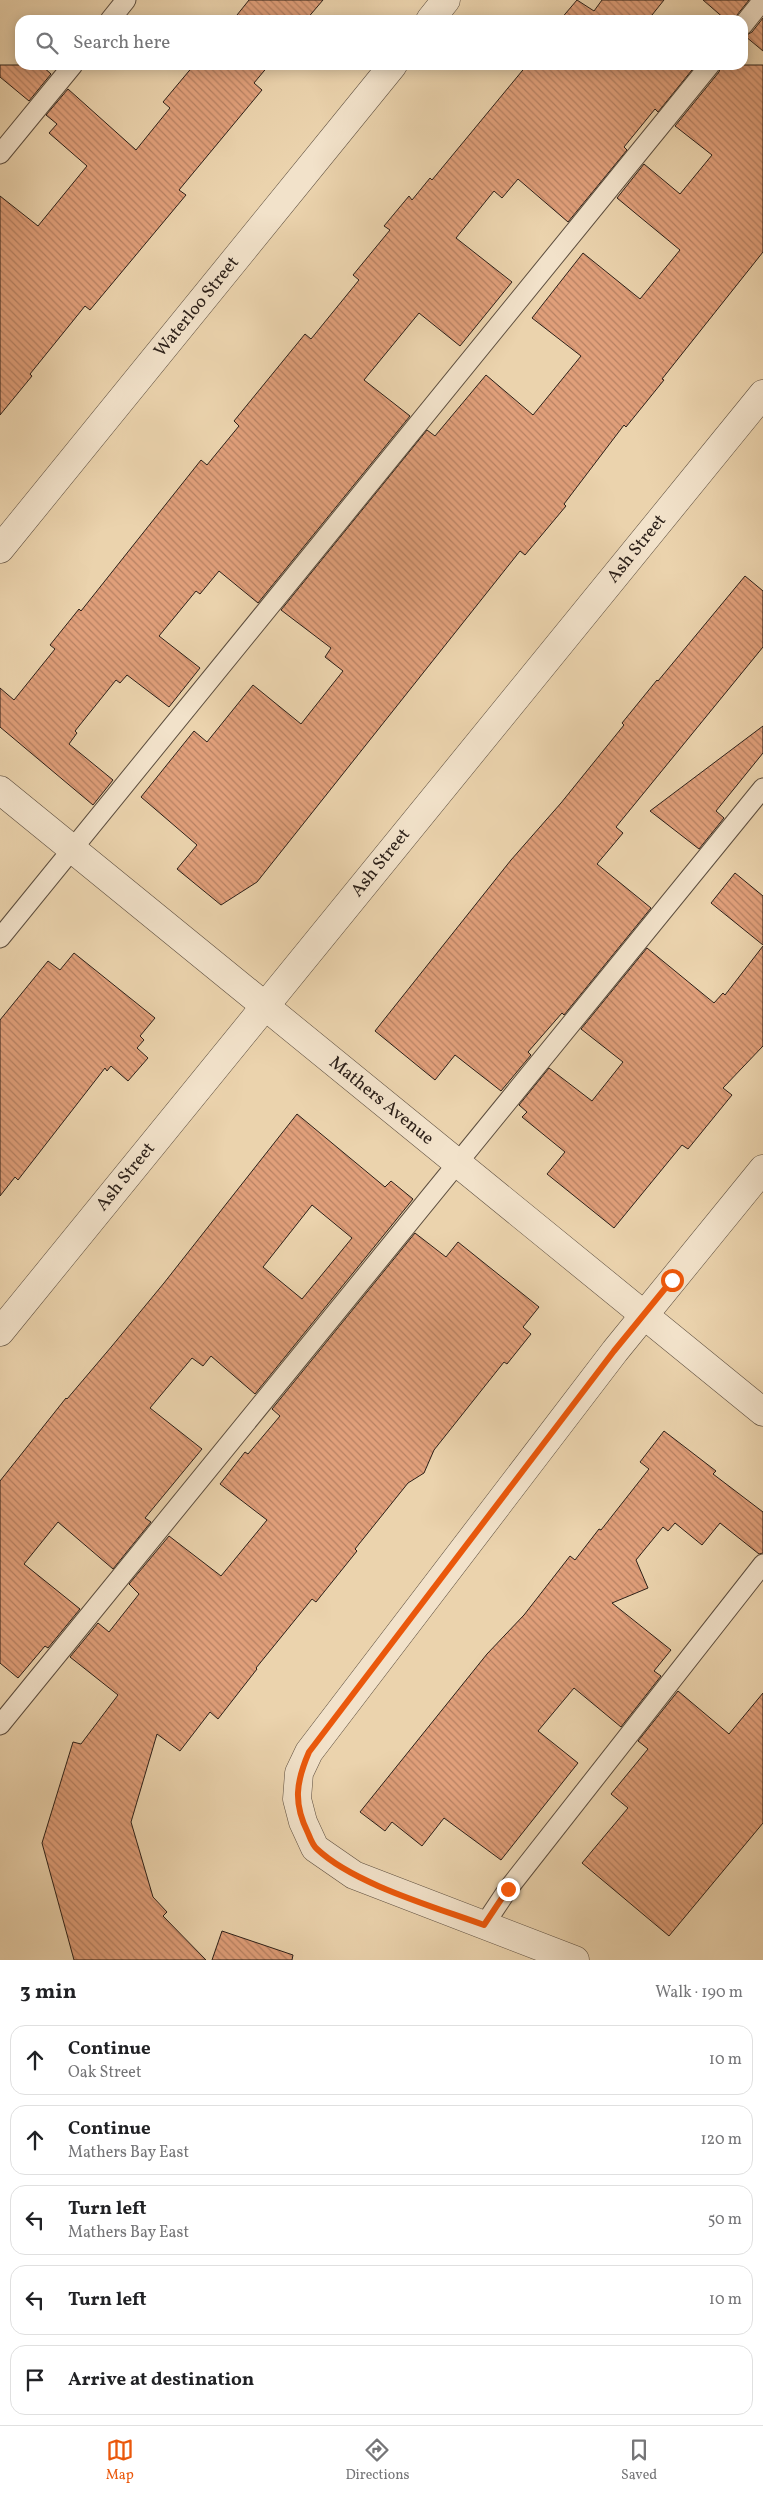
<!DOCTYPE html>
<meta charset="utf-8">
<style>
:root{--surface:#fff;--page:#f2f2f2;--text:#202124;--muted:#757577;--line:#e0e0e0;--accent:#ea580c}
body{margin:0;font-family:Vollkorn,serif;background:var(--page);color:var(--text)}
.stop{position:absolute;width:15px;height:15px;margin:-11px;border:4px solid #ea580c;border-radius:50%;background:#fff}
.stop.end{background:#ea580c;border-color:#fff;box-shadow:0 1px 5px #0008}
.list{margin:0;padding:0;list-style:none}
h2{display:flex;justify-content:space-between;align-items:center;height:65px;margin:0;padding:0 20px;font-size:21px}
h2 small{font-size:16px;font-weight:400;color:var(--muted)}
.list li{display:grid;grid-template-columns:32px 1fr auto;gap:15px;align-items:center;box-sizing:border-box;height:70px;margin:0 10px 10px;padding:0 10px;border:1px solid var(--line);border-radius:15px}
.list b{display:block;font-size:19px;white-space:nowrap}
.list p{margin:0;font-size:16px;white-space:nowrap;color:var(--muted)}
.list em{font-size:16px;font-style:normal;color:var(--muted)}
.icon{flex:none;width:28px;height:28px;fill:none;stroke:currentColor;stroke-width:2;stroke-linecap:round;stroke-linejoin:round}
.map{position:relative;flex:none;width:763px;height:1960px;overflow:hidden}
.search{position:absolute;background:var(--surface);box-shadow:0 2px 12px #0003;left:15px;right:15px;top:15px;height:55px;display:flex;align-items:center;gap:12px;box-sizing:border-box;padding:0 18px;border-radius:15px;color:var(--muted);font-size:19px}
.sheet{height:465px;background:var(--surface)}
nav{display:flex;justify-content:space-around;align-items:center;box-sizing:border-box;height:70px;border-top:1px solid var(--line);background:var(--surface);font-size:14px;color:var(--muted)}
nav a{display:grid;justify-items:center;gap:2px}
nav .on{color:var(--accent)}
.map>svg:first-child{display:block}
</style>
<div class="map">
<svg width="763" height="1960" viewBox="0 0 763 1960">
<defs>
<pattern id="building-back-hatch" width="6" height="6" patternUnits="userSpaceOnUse" patternTransform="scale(1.25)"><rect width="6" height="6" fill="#e09f7a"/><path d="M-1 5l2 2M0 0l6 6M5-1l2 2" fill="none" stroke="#b68163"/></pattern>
</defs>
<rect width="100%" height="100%" fill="#ebd3ad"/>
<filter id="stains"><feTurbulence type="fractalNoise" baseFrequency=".004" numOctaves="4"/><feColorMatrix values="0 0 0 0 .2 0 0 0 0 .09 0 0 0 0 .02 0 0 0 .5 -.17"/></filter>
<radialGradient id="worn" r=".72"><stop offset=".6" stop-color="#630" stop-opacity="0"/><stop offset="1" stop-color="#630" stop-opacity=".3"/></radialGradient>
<g fill="url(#building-back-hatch)" stroke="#2c2019" fill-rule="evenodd">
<path d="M 249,0 L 323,0 L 306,20 L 233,20 Z"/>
<path d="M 577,0 L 594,11 L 602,0 L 664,0 L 648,20 L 560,20 Z"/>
<path d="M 703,0 L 749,0 L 733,20 L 726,20 Z"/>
<path d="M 763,18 L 763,51 L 745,36 L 752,32 Z"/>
<path d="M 0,65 L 41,65 L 51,74 L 29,101 L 0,77 Z"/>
<path d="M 194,65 L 269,65 L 254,83 L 262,90 L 179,190 L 186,195 L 90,310 L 85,306 L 30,374 L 32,376 L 0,415 L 0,196 L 38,226 L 87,166 L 49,133 L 57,124 L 46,115 L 68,89 L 136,150 L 170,108 L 163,102 Z"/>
<path d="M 527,65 L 696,65 L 658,112 L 655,109 L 624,147 L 627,150 L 568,222 L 518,179 L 502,198 L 494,191 L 456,238 L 512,282 L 460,346 L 419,313 L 364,380 L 410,416 L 258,603 L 219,571 L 200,594 L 196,591 L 159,636 L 200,668 L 169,707 L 127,675 L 120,683 L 116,680 L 75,731 L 77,733 L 69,744 L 113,780 L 93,805 L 0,727 L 0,688 L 14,700 L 55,649 L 50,645 L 79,609 L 81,611 L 201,460 L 207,465 L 239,426 L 234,421 L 305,334 L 311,339 L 359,280 L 353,275 L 390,230 L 384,226 L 409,196 L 412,200 L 430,178 L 432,180 Z"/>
<path d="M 721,65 L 763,65 L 763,252 L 662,379 L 664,380 L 626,427 L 624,425 L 564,504 L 566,506 L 525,555 L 520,551 L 257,882 L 221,905 L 177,869 L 197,845 L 141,797 L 194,731 L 207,742 L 253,685 L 301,724 L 343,671 L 325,657 L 331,648 L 281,610 L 427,430 L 435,436 L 486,375 L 533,415 L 581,356 L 532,318 L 583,253 L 640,299 L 680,250 L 617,198 L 644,164 L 680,194 L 712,155 L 675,126 L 719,72 Z"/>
<path d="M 745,576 L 763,591 L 763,647 L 616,827 L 623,833 L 597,864 L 651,908 L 564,1015 L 562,1013 L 528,1052 L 531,1055 L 501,1091 L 455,1055 L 435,1080 L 375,1031 L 511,860 L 561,803 L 624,725 L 622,723 L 657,680 L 658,681 Z"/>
<path d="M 763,726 L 763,753 L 716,811 L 724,818 L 699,849 L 650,811 Z"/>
<path d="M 735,873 L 763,896 L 763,945 L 711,903 Z"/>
<path d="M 763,946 L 763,1046 L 723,1088 L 732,1095 L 688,1149 L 682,1145 L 614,1228 L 547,1174 L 565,1152 L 522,1117 L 527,1112 L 519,1105 L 549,1068 L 592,1101 L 623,1062 L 581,1029 L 647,948 L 714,1003 L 723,993 L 725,995 Z"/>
<path d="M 74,953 L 155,1018 L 140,1036 L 144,1040 L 137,1048 L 148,1058 L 128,1081 L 111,1066 L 107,1071 L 105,1068 L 18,1180 L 15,1177 L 0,1196 L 0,1020 L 48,961 L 60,970 Z"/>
<path d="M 297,1114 L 385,1187 L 391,1181 L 413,1199 L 255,1394 L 211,1356 L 203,1366 L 192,1358 L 150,1408 L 202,1449 L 145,1518 L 151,1522 L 113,1569 L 58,1522 L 24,1564 L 80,1609 L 48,1648 L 45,1646 L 18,1678 L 0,1663 L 0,1481 L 66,1398 L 67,1399 L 112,1346 L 164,1283 ZM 312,1205 L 352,1238 L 302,1299 L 263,1267 Z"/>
<path d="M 415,1233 L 446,1257 L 458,1242 L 539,1307 L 523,1327 L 531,1334 L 507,1364 L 504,1362 L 434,1450 L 424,1473 L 408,1483 L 355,1549 L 357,1551 L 316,1602 L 312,1599 L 256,1668 L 257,1669 L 218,1719 L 210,1712 L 180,1751 L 157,1734 L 131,1822 L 153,1897 L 167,1912 L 163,1916 L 206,1960 L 74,1960 L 42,1843 L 73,1742 L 81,1744 L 118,1695 L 70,1657 L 98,1623 L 109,1632 L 139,1594 L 129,1584 L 169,1536 L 221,1576 L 267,1520 L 220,1484 L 245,1452 L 248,1454 L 280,1416 L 272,1409 Z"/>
<path d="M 664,1431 L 716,1471 L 713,1474 L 763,1512 L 763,1553 L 759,1554 L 720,1523 L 702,1545 L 675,1523 L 668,1531 L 663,1527 L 636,1560 L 648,1588 L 612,1603 L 671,1650 L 654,1671 L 661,1676 L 621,1727 L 574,1688 L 538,1731 L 578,1763 L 501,1860 L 444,1818 L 422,1846 L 392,1822 L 385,1831 L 360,1812 L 487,1654 L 524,1615 L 570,1556 L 575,1560 L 599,1529 L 601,1530 L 649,1469 L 640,1462 Z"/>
<path d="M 678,1691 L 729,1734 L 763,1693 L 763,1823 L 669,1936 L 582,1863 L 628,1808 L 611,1794 L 648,1749 L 638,1741 Z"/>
<path d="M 222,1931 L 293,1955 L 292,1960 L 212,1960 Z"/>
</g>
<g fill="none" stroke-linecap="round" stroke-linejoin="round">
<defs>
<g id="lane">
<path d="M 110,20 L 126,0"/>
<path d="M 743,25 L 763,0"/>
<path d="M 0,154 L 73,65"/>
<path d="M 0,938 L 710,65"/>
<path d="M 0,1725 L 763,788"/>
<path d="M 484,1925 L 508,1889 L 763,1564"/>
</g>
<g id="street">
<path d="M 430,20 L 446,0"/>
<path d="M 0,549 L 393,65"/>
<path d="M 0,790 L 763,1412"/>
<path d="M 0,1332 L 763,394"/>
<path d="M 575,1960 L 354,1875 L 315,1848 L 303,1822 L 297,1799 L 299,1773 L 309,1752 L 615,1351 L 763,1169"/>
</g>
</defs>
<use href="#lane" stroke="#5c4d3e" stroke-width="21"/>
<use href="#street" stroke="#5c4d3e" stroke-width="29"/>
<use href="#lane" stroke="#f2e2ca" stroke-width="19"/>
<use href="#street" stroke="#f2e2ca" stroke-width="28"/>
</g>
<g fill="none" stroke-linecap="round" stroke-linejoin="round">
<path stroke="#ea580c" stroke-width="6" d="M 508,1889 L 484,1925 C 435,1907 354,1884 317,1849 C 313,1846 310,1838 308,1833 C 293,1803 296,1782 309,1752 L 614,1351 L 672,1280"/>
</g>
<g text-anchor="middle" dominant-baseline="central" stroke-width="5" stroke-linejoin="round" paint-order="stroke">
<g font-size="18" fill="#2c2019" stroke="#f2e2ca">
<text transform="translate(197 307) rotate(-51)">Waterloo Street</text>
<text transform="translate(637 549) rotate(-51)">Ash Street</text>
<text transform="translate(381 863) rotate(-51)">Ash Street</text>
<text transform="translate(381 1101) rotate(39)">Mathers Avenue</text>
<text transform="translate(126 1177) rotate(-51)">Ash Street</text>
</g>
</g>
<rect width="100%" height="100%" filter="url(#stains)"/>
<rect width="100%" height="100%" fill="url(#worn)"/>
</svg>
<div class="stop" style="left:672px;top:1280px"></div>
<div class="stop end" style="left:508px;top:1889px"></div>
<div class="search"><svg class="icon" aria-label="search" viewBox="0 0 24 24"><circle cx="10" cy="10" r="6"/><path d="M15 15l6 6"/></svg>Search here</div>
</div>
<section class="sheet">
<h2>3 min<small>Walk · 190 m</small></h2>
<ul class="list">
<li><svg class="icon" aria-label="ahead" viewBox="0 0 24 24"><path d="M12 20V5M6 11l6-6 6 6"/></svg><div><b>Continue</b><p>Oak Street</p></div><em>10 m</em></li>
<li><svg class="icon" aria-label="ahead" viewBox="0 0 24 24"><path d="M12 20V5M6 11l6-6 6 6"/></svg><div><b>Continue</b><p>Mathers Bay East</p></div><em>120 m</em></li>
<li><svg class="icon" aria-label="left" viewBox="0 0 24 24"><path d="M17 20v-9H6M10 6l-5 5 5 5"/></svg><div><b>Turn left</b><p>Mathers Bay East</p></div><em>50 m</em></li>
<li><svg class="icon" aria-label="left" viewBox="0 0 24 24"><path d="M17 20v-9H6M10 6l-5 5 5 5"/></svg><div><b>Turn left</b></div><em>10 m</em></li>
<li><svg class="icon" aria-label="arrive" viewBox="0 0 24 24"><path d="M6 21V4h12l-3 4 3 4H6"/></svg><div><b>Arrive at destination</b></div></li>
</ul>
</section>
<nav>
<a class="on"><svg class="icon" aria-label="map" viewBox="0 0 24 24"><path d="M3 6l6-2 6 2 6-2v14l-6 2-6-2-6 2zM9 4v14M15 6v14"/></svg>Map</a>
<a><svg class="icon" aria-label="directions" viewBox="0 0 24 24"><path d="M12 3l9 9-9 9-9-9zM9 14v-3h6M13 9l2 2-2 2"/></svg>Directions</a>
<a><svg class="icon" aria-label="saved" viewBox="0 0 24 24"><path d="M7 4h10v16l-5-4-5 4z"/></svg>Saved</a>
</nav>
